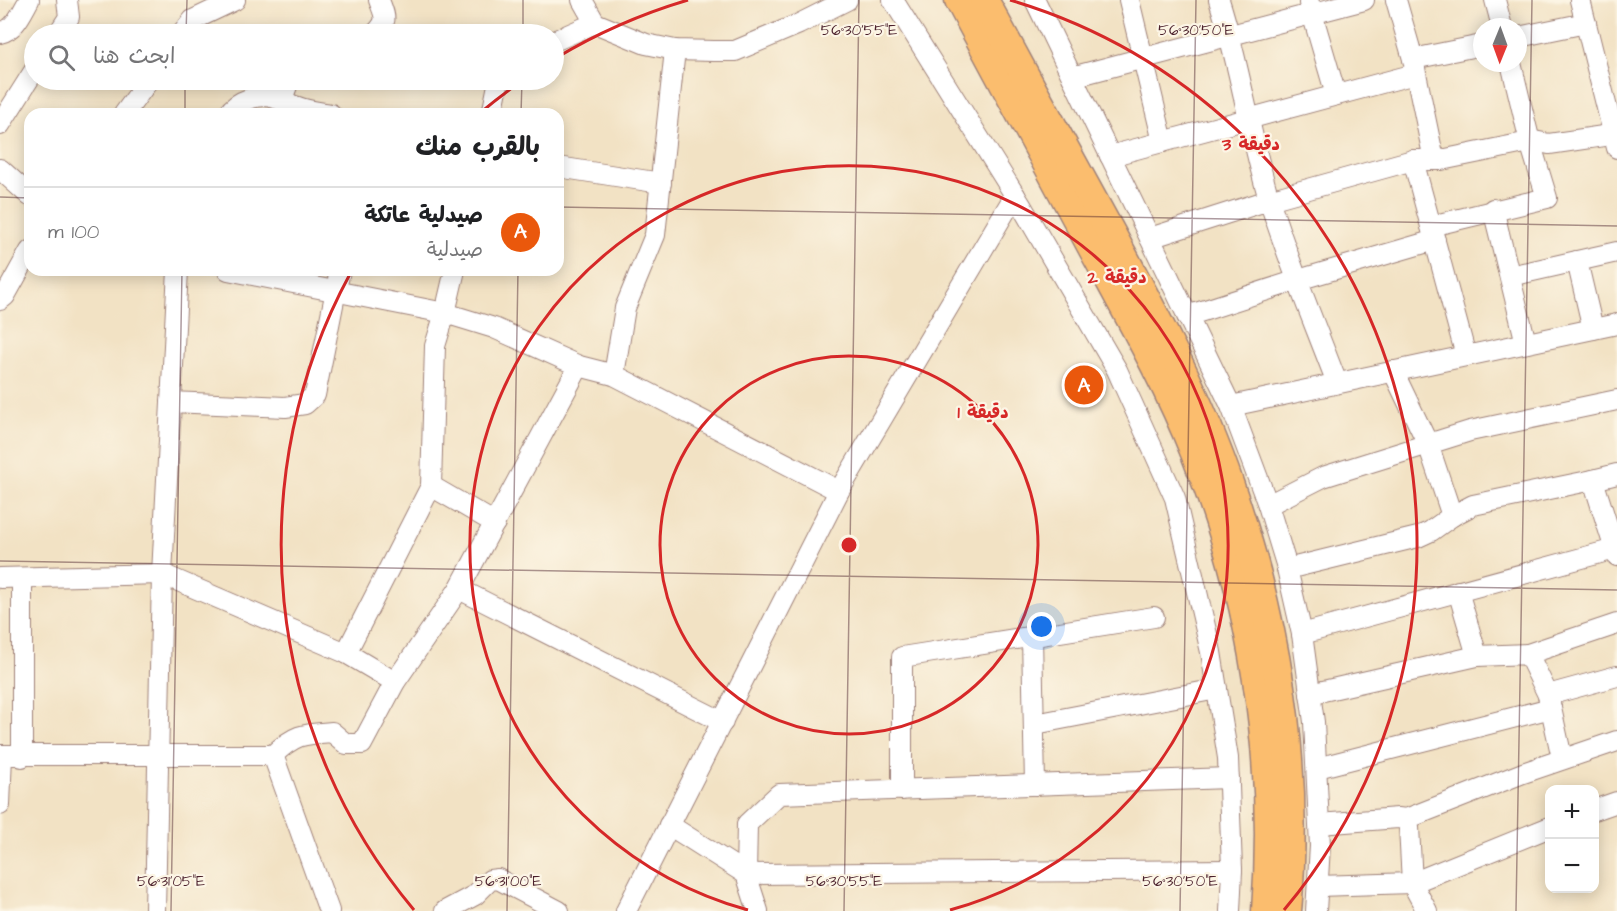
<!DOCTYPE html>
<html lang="ar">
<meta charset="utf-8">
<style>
:root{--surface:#fff;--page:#f2f2f2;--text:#202124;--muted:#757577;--line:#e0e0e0;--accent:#ea580c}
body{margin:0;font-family:"Architects Daughter","Playpen Sans Arabic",sans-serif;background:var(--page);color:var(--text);direction:rtl}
.controls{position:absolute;right:18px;bottom:18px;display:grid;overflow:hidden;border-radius:12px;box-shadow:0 3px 15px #0003}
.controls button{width:54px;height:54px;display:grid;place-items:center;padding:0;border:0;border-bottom:2px solid var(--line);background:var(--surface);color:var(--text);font:30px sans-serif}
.compass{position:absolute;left:1473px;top:18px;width:54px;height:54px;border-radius:50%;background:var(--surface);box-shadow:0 3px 15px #0003;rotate:181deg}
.you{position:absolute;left:1042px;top:627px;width:21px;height:21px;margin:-15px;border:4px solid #fff;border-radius:50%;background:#1a73e8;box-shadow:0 0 0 9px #1a73e833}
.badge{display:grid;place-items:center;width:39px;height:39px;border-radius:50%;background:var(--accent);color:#fff;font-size:20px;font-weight:700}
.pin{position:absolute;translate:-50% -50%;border:3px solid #fff;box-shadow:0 2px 6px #0006}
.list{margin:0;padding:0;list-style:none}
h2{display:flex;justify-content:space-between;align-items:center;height:78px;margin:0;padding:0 24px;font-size:26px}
h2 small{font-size:20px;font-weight:400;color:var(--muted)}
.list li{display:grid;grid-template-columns:39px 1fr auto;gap:18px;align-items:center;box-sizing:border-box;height:90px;padding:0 24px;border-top:2px solid var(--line)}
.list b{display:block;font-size:22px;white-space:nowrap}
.list p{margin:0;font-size:20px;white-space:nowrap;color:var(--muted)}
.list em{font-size:20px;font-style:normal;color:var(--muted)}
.icon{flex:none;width:33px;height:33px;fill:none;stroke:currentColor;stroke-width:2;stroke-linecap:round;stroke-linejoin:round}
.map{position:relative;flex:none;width:1617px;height:911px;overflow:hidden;direction:ltr}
.search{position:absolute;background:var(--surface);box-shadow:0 3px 15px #0003;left:24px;top:24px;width:540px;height:66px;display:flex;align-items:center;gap:15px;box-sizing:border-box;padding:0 21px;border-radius:33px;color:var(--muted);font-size:22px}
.panel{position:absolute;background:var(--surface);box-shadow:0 3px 15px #0003;left:24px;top:108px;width:540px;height:168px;border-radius:18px;direction:rtl}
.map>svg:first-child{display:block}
</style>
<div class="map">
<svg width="1617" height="911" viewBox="0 0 1617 911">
<rect width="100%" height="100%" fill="#fcf5e5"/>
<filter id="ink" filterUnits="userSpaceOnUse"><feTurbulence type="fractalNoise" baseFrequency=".0167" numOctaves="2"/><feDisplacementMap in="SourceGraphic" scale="12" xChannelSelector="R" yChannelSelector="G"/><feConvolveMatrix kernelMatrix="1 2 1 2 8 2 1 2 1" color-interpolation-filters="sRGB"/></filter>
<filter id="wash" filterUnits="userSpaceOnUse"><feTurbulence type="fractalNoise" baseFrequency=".008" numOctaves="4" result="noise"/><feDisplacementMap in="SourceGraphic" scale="24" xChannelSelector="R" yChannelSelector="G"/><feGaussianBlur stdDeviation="1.35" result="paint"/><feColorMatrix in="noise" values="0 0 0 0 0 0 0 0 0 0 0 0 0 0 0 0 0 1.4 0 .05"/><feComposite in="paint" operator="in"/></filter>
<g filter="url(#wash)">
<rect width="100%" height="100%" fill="#f2e2c4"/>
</g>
<g filter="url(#ink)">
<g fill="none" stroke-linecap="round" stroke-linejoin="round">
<defs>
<g id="minor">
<path d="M 582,0 L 595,23 L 646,44 L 675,50 L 714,51 L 735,51 L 799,24 L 847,0"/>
<path d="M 893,0 L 1021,205 L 1117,370 L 1175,498 L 1211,652 L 1228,758 L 1232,870 L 1230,911"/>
<path d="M 1035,0 L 1231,406 L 1268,505 L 1286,564 L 1302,634 L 1314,722 L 1320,846 L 1316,911"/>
<path d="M 1129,0 L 1163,142"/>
<path d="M 1219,0 C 1240,65 1249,133 1269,199 C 1288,261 1314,322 1337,383"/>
<path d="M 1396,0 L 1413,59 L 1434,160"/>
<path d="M 1495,0 L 1502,27"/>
<path d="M 1580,0 L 1617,148"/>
<path d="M 1309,3 L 1336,95"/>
<path d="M 0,33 C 15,30 22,12 29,0"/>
<path d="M 58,34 L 69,17 L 67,0"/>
<path d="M 182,34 L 193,20 L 235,0"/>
<path d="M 375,34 C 389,20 385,17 379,0"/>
<path d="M 1518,37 L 1586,23"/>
<path d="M 554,41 L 595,23"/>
<path d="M 1413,59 L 1482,45"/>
<path d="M 1072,77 L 1364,0"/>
<path d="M 282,100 L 289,80"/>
<path d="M 124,114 L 149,80"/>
<path d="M 228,114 C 237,100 259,93 275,98 C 283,100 290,105 298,107 C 308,111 320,112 331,114"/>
<path d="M 492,114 L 499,80"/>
<path d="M 0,125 L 34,71"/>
<path d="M 1110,156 L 1415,74"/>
<path d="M 1413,160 L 1466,356"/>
<path d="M 558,167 L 661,183"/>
<path d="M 0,169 L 30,196"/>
<path d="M 1493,209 L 1526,343"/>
<path d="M 1431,226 L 1547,198 L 1530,142 L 1511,63"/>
<path d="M 1150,238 L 1269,200 L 1413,160 L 1441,160 L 1534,141 L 1549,144 L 1617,134"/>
<path d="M 228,270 L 445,313 L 455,270"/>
<path d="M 1510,276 L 1577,261"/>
<path d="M 0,300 L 5,296 L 30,251"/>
<path d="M 1187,316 L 1298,280 L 1435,240"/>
<path d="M 1593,329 L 1577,261 L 1617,252"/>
<path d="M 1393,371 L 1428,444 L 1452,516"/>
<path d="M 614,375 L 625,308 L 655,235 L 675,50"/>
<path d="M 171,402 L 285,407 L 305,404 L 315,395 L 340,270"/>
<path d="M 1231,406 L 1617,324"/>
<path d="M 1593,480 L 1617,556"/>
<path d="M 431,486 L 495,523"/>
<path d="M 1268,505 L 1323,477 L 1470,431 L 1617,400"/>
<path d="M 1287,569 L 1418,537 L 1431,531 L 1452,516 L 1473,505 L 1593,480 L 1617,474"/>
<path d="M 0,578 L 162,574 L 346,653 L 395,682"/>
<path d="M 459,589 L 723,722"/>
<path d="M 1458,591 L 1477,656"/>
<path d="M 1302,634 L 1615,549"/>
<path d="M 1032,636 L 1035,785"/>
<path d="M 346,653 L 431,486 L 435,346 L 445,313 L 494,328 L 579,366 L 614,375 L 839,491"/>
<path d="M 1528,654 L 1617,624"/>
<path d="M 1310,694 L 1477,656 L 1528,654 L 1548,695 L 1562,758"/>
<path d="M 1548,695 L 1617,676"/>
<path d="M 1035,724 L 1217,689"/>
<path d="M 0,755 L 273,755 C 295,734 303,734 332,732 L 346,744 L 362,744 L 395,682 L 459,589 L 579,366"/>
<path d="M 273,755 L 329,911"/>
<path d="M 22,757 L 22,578"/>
<path d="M 1317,768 L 1551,708"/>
<path d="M 1229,778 L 779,794 L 747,824 L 746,874 L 1232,870"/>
<path d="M 902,790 L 902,657 L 1154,617"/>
<path d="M 0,805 L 2,755"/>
<path d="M 1594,810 L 1617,802"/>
<path d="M 1406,819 L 1523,773 L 1617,741"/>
<path d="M 1319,824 L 1398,818 L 1406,819 L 1409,827 L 1412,883 L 1427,911"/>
<path d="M 669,825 L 746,874 L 758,911"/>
<path d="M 1318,886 L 1412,883 L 1550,827"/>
<path d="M 155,911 L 162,574 L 178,270"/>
<path d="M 445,911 L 475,895 L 490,880 L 498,879 L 559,911"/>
<path d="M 626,911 L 839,491 L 1015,195"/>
</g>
<g id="highway">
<path d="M 959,0 C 1004,84 1049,167 1094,251 C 1130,318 1167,383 1195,453 C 1253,598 1278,756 1266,911"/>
<path d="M 984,0 C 1026,78 1068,155 1111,233 C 1155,315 1200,398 1230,486 C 1277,622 1300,767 1287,911"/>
</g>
</defs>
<use href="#minor" stroke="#9e8078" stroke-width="22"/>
<use href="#highway" stroke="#9e8078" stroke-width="31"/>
<use href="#minor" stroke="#fff" stroke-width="20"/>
<use href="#highway" stroke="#fbbd6e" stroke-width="28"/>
</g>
</g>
<path fill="none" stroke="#4a1f2b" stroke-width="1.5" stroke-opacity="0.45" d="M 186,34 L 187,0M 523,34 L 523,0M 185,114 L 185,80M 521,114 L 522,80M 0,197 L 30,198M 558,207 L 1617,226M 0,561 L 1617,590M 171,911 L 182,270M 507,911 L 518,270M 844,911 L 859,0M 1180,911 L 1196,0M 1516,911 L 1532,0"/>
<g fill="none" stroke="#d62828" stroke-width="3">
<circle cx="849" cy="545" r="189"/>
<path d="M748 910A379 379 0 1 1 950 910"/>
<path d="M414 910A568 568 0 0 1 350 274M480 113A568 568 0 0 1 523 80M556 58A568 568 0 0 1 688 0M1010 0A568 568 0 0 1 1284 910"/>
</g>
<g font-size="15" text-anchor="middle" fill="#4a1f2b" stroke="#fcf5e5" stroke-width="4.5" stroke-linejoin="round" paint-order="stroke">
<text x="859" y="35">56°30'55"E</text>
<text x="1196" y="35">56°30'50"E</text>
<text x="171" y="886">56°31'05"E</text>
<text x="508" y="886">56°31'00"E</text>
<text x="844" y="886">56°30'55"E</text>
<text x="1180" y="886">56°30'50"E</text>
</g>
<circle cx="849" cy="545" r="9" fill="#d62828" stroke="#fcf5e5" stroke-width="3"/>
<g font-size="18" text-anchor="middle" font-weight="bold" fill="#d62828" stroke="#fcf5e5" stroke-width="4.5" stroke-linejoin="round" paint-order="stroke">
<text x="1251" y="150">3 دقيقة</text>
<text x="1117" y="283">2 دقيقة</text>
<text x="983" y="418">1 دقيقة</text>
</g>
</svg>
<div class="controls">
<button>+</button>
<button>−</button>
</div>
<svg class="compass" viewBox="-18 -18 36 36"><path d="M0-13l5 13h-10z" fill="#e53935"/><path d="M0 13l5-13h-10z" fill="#757577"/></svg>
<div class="you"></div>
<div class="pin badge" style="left:1084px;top:385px">A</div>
<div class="search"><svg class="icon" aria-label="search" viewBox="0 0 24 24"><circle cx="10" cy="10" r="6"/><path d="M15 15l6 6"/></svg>ابحث هنا</div>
<section class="panel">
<h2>بالقرب منك<small></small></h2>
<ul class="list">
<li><span class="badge">A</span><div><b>صيدلية عاتكة</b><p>صيدلية</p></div><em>100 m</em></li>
</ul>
</section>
</div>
